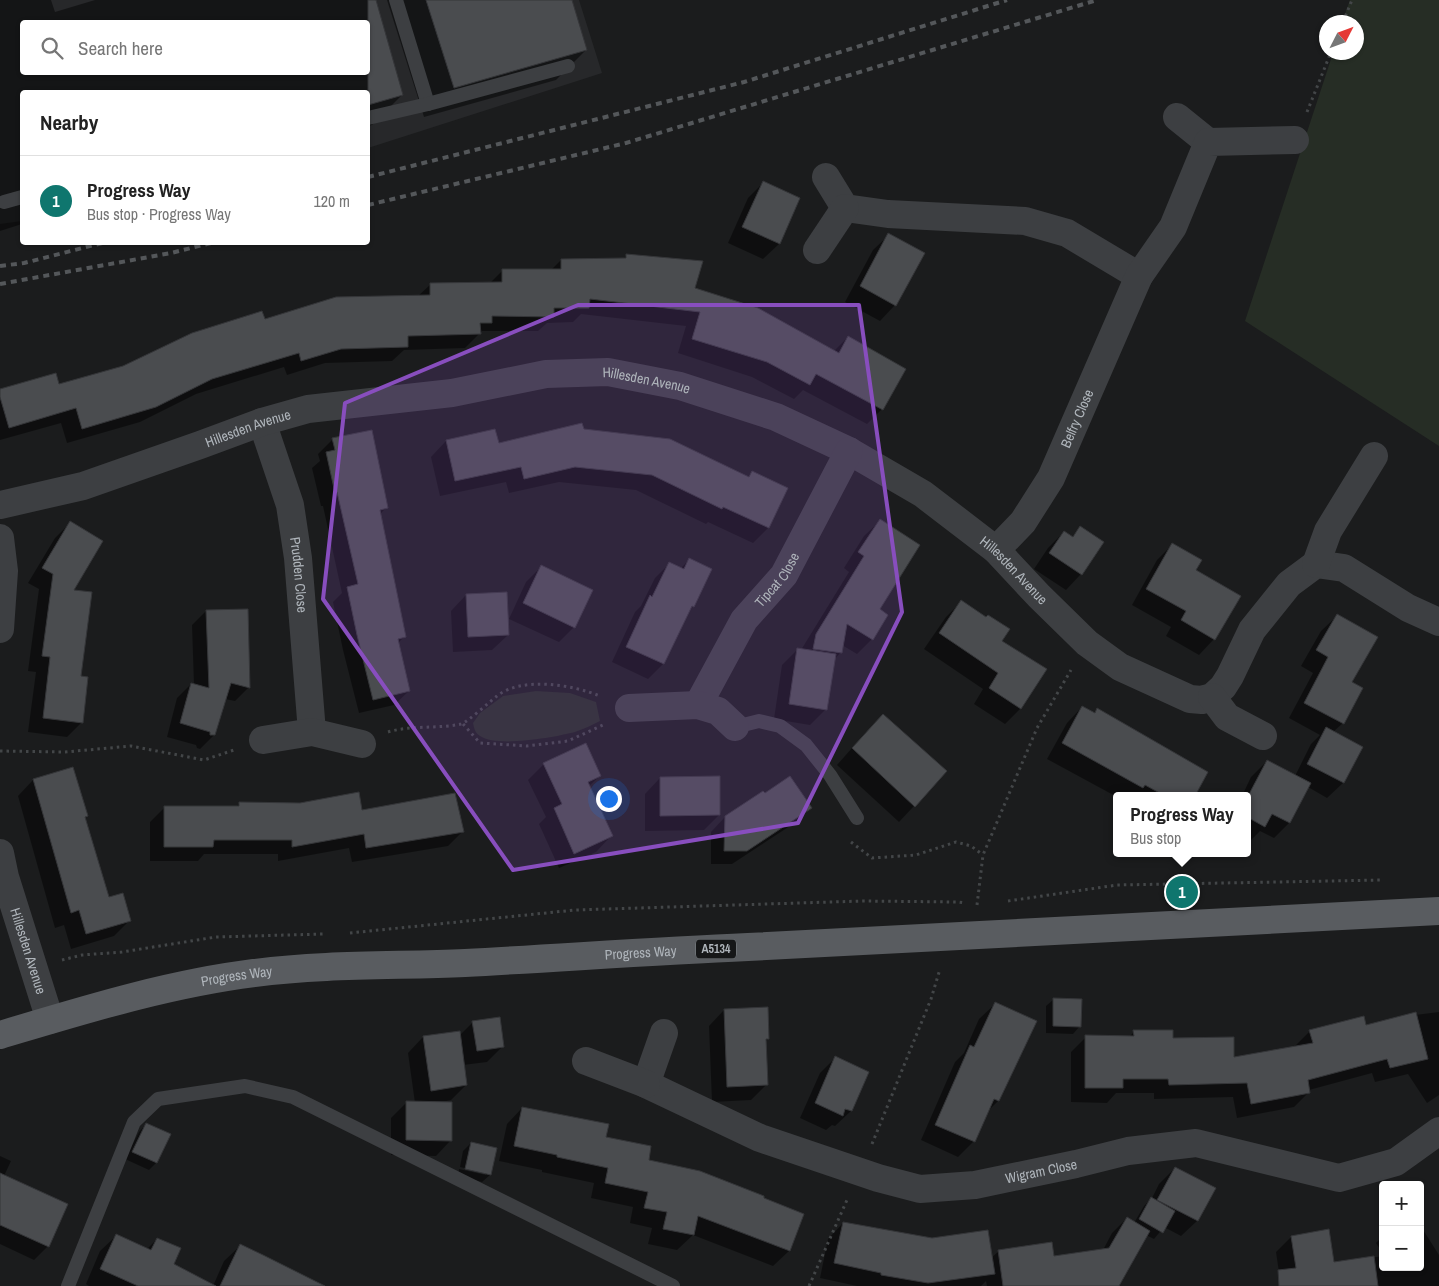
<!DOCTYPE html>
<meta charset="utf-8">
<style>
:root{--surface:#fff;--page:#f6f6f6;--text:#222;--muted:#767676;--line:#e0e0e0;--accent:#0f766e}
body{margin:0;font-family:"Archivo Narrow",sans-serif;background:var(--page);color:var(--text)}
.controls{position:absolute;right:15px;bottom:15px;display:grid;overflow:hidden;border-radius:5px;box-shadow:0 1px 4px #0004}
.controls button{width:45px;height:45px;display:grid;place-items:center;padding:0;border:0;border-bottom:1px solid var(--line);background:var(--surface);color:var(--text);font:25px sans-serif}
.compass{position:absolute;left:1319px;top:15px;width:45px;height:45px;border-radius:50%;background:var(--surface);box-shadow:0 1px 4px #0004;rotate:48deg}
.you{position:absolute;left:608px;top:798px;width:18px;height:18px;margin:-12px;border:4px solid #fff;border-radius:50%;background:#1a73e8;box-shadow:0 0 0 8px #1a73e833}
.badge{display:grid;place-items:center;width:32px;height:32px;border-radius:50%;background:var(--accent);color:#fff;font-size:16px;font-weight:700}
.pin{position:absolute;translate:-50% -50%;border:2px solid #fff;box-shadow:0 1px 5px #0006}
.popup{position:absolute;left:1113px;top:792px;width:138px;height:65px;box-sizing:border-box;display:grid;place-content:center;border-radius:5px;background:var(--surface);filter:drop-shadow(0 1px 4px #0005);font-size:16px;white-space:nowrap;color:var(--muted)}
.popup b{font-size:19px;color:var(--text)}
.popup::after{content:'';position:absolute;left:50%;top:100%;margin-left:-10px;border:10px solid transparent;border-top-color:var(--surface)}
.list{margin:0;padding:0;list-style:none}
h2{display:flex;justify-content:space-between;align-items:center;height:65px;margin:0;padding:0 20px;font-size:21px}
h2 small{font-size:16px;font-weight:400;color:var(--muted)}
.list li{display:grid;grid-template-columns:32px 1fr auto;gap:15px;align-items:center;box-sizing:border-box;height:90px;padding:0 20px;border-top:1px solid var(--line)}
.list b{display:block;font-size:19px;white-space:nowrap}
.list p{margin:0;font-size:16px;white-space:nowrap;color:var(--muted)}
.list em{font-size:16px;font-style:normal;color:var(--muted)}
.icon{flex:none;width:28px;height:28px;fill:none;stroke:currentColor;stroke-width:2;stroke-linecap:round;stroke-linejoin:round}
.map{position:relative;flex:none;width:1439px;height:1286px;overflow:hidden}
.search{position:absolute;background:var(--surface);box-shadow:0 1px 4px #0004;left:20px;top:20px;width:350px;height:55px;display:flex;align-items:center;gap:12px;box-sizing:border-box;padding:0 18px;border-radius:5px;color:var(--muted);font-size:19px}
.panel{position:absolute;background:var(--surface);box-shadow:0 1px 4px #0004;left:20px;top:90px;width:350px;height:155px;border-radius:5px}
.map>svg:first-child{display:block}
</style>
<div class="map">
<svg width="1439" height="1286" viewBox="0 0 1439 1286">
<rect width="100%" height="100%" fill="#1b1c1d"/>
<path fill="#27282a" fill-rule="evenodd" d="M 0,0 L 579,0 L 602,73 L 368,148 L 368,92 L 22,92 L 22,221 L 0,224 ZM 22,22 L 368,22 L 368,72 L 22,72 Z"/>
<g fill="#262d25">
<path d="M 1350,0 L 1439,0 L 1439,446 L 1245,321 L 1333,53 L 1356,52 L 1356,22 L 1342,22 Z"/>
<path d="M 536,691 L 570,693 L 596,702 L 600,721 C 592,725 584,729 575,732 C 556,737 497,748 480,736 C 475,733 474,728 473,723 L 480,713 L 503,696 Z"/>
</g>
<g fill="#0007" fill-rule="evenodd">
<path d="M 0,0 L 51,0 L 55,12 L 95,0 L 375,0 L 402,95 L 372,125 L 368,126 L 368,92 L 22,92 L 22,224 L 0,231 ZM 22,22 L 368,22 L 368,72 L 22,72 Z"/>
<path d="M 387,0 L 571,0 L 586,50 L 556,80 L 424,117 Z"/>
<path d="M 763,183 L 799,198 L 779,244 L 763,259 L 728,243 L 748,198 Z"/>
<path d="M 889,235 L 895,305 L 880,321 L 845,302 L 873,250 Z"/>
<path d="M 626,256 L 693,289 L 834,351 L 848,337 L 882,409 L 867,424 L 803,390 L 794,399 L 752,377 L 678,353 L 686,326 L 581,314 L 573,322 L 547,323 L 538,331 L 482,331 L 465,348 L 404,350 L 392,361 L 325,363 L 287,375 L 284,367 L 196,394 L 140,422 L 67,443 L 61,423 L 0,440 L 0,391 L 58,385 L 123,367 L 264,320 L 418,296 L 431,284 L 489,284 L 503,270 L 551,270 L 561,260 L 623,259 Z"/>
<path d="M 583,430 L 747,478 L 752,472 L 786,489 L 768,528 L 753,543 L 708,522 L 706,524 L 636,490 L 559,482 L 509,493 L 506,482 L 440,496 L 431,457 L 446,441 L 498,445 Z"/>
<path d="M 333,439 L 386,508 L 380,514 L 405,636 L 398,643 L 409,691 L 394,705 L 359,713 L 343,650 L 333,602 L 342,593 L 323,506 L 321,506 L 312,468 L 320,461 L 318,454 Z"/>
<path d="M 880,521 L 878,610 L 872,639 L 857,654 L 842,645 L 841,652 L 834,660 L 826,709 L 810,725 L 774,719 L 782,665 L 797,650 L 801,650 L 849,572 L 844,568 L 864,536 Z"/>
<path d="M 70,523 L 72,591 L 82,722 L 67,737 L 28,732 L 36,672 L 28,671 L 39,589 L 28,583 L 55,538 Z"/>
<path d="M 1081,528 L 1081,574 L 1066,590 L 1034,569 L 1048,548 L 1064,532 L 1072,537 Z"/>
<path d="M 1173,544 L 1214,639 L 1199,655 L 1166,636 L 1171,627 L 1132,605 L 1157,560 Z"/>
<path d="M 689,560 L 710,570 L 693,606 L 688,612 L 663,664 L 648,679 L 612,662 L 635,612 L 641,606 L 655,578 L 670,563 L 680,569 Z"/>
<path d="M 541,567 L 574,627 L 559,642 L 509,619 L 526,582 Z"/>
<path d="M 466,595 L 508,635 L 492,650 L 453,652 L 451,611 Z"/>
<path d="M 961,602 L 1000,641 L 1020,709 L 1005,724 L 974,704 L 983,689 L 924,649 L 946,617 Z"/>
<path d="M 206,611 L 249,687 L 235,701 L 225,699 L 214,735 L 200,749 L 197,748 L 196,745 L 167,737 L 177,698 L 191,684 L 194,685 L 192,625 Z"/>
<path d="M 1337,616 L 1351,682 L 1343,723 L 1333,732 L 1361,748 L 1343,783 L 1327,798 L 1308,787 L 1289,823 L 1274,838 L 1260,831 L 1249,842 L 1247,841 L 1247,796 L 1242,796 L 1251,777 L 1267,761 L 1295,776 L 1311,744 L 1320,735 L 1289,718 L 1313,673 L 1301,666 L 1321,631 Z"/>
<path d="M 1082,707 L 1094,713 L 1098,710 L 1194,796 L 1117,796 L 1117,797 L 1047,759 L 1067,723 Z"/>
<path d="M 867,731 L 914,806 L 899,822 L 837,765 Z"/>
<path d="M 544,764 L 600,776 L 589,786 L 611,836 L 596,852 L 559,868 L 539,824 L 546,817 L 528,780 Z"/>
<path d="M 72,769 L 86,816 L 84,818 L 108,899 L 130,920 L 114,936 L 71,949 L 64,925 L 55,928 L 18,796 L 33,780 Z"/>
<path d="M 660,778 L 719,815 L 704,830 L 645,831 L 645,794 Z"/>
<path d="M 239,804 L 361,811 L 463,831 L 448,846 L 352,862 L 349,848 L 278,861 L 278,854 L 204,854 L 198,861 L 150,861 L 150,822 L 165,807 L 236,807 Z"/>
<path d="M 810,808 L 796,822 L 732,864 L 711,864 L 711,832 L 725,817 Z"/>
<path d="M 1054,999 L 1080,1026 L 1073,1034 L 1046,1033 L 1046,1006 Z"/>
<path d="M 995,1004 L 998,1101 L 986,1113 L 974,1141 L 958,1157 L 921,1140 L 955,1062 L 964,1053 L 979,1019 Z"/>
<path d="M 724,1010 L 768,1039 L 765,1042 L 767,1084 L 751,1100 L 712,1102 L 709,1026 Z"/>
<path d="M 1439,1012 L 1439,1095 L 1427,1103 L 1408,1074 L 1375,1082 L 1372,1073 L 1309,1090 L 1309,1092 L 1294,1107 L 1237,1118 L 1233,1097 L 1154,1099 L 1154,1093 L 1116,1093 L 1107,1103 L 1071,1102 L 1071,1052 L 1086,1037 L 1129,1037 L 1134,1032 L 1172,1039 L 1233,1059 L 1295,1048 L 1295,1046 L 1310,1031 L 1365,1026 L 1407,1016 Z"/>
<path d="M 472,1023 L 503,1046 L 487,1062 L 463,1065 L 466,1085 L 451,1100 L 442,1102 L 451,1140 L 436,1156 L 391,1155 L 391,1118 L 407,1102 L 415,1103 L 408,1053 L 423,1037 L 459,1036 Z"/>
<path d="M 835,1058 L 851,1111 L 835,1126 L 832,1125 L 826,1130 L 800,1118 L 820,1073 Z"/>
<path d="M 522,1108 L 605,1138 L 647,1161 L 762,1199 L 803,1215 L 789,1251 L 773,1266 L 693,1235 L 677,1250 L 648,1244 L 652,1228 L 630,1223 L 633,1207 L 591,1198 L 594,1183 L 542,1172 L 542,1170 L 499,1161 L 507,1124 Z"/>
<path d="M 146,1124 L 156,1163 L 149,1170 L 125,1159 L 139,1132 Z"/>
<path d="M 471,1143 L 490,1175 L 482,1182 L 458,1176 L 459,1169 L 486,1175 L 486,1173 L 460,1167 L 463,1151 Z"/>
<path d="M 0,1156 L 11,1161 L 4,1176 L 48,1246 L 34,1260 L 0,1244 Z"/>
<path d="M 1175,1168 L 1214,1189 L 1197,1221 L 1181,1236 L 1164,1227 L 1154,1239 L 1146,1235 L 1117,1286 L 987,1286 L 986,1281 L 981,1286 L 857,1286 L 820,1278 L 828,1239 L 843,1223 L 991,1258 L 999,1251 L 1053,1258 L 1103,1250 L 1112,1233 L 1127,1218 L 1134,1223 L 1144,1206 L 1152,1198 L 1159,1184 Z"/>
<path d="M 1420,1225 L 1439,1255 L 1439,1286 L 1281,1286 L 1276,1252 L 1291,1237 L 1334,1272 L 1344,1262 L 1383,1256 L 1383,1267 L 1420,1267 Z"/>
<path d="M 116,1236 L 146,1250 L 157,1239 L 172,1265 L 213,1286 L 224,1261 L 240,1246 L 293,1286 L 89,1286 L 86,1284 L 100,1251 Z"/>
<path d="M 1383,1236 L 1383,1254 L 1376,1243 Z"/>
</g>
<g fill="#4a4c4f" stroke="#353639">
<path d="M 368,0 L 376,0 L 403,95 L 368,105 Z"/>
<path d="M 426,0 L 572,0 L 587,50 L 454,88 Z"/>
<path d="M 763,181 L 800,198 L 780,244 L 742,227 Z"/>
<path d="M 888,233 L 925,253 L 896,306 L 860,286 Z"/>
<path d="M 626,254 L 703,261 L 695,288 L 758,308 L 839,353 L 848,336 L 906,369 L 883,410 L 816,374 L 810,385 L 767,362 L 692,339 L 700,312 L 590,299 L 589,308 L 554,308 L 554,317 L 492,316 L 492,323 L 480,323 L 481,334 L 408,336 L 408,347 L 341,349 L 301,361 L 299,353 L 212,379 L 156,407 L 82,429 L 76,408 L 9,428 L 0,397 L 0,389 L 56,373 L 59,384 L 123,366 L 192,333 L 262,311 L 265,319 L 336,297 L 430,295 L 430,283 L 502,282 L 502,269 L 561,269 L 561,259 L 626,258 Z"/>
<path d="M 582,423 L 584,429 L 670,439 L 749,477 L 752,471 L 788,488 L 769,528 L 723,507 L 722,509 L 652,475 L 575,467 L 524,479 L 521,467 L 455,481 L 446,440 L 495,429 L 499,443 Z"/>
<path d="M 372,430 L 388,508 L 380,510 L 406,637 L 398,639 L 410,691 L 373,700 L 357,635 L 347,587 L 358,584 L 337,492 L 335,493 L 326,452 L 335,450 L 332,438 Z"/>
<path d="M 880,519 L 920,545 L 880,609 L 888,615 L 873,640 L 847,624 L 842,653 L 813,649 L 816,634 L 864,556 L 858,552 Z"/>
<path d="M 70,521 L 103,541 L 74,590 L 92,592 L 81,676 L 88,677 L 83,723 L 43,718 L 50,657 L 42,656 L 53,574 L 42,568 Z"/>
<path d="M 1080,526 L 1104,542 L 1082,575 L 1049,553 L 1064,531 L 1073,537 Z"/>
<path d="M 1172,543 L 1202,560 L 1196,570 L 1241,596 L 1215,640 L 1181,620 L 1186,611 L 1146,589 Z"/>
<path d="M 689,558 L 712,569 L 694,607 L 692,606 L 664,664 L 626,647 L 650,595 L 652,597 L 669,562 L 684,569 Z"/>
<path d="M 541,565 L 593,590 L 575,628 L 523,603 Z"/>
<path d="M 507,592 L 509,635 L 468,637 L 466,594 Z"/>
<path d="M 961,600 L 986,617 L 988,615 L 1010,629 L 1002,641 L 1047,669 L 1021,709 L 989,688 L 998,673 L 939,633 Z"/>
<path d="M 248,609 L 250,688 L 231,683 L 215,735 L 210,735 L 210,732 L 180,723 L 191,683 L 209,688 L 206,610 Z"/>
<path d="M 1337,614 L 1378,637 L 1352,682 L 1363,688 L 1344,724 L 1304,703 L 1328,657 L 1316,650 Z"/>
<path d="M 797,648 L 836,654 L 827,710 L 789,704 Z"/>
<path d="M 1082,706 L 1095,713 L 1097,708 L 1208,772 L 1195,796 L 1165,796 L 1145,785 L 1143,788 L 1062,743 Z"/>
<path d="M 883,714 L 947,771 L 915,807 L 852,748 Z"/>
<path d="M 1326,727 L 1363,747 L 1344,783 L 1307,764 Z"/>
<path d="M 586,743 L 601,776 L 588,782 L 613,836 L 574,854 L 554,808 L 562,804 L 543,763 Z"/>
<path d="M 1267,760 L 1311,783 L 1290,823 L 1272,814 L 1265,827 L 1247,817 L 1247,798 Z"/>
<path d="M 73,767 L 88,816 L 85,817 L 109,897 L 123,893 L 131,921 L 86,934 L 79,910 L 71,913 L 33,779 Z"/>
<path d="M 720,776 L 720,815 L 660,816 L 660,777 Z"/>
<path d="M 790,776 L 812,808 L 747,851 L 724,851 L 725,816 L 763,791 L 765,793 Z"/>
<path d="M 359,792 L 362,810 L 455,793 L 464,832 L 366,848 L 364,834 L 292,847 L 292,840 L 214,840 L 213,847 L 164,847 L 164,806 L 239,806 L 239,802 L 300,803 Z"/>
<path d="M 1053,998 L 1082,999 L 1081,1027 L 1053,1026 Z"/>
<path d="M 995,1002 L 1037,1021 L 999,1101 L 994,1099 L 975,1142 L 935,1125 L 970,1045 L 974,1047 Z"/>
<path d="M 768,1007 L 769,1039 L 766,1039 L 768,1085 L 727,1087 L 724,1009 Z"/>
<path d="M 1416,1012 L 1428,1059 L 1390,1068 L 1387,1059 L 1308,1080 L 1310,1093 L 1251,1104 L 1247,1083 L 1169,1085 L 1168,1079 L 1123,1079 L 1123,1088 L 1085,1088 L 1085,1035 L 1134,1036 L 1133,1030 L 1173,1030 L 1173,1038 L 1234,1037 L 1234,1057 L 1313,1043 L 1309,1030 L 1364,1016 L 1366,1025 Z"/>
<path d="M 500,1017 L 504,1047 L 477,1051 L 472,1021 Z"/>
<path d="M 460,1031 L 467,1085 L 431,1091 L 423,1036 Z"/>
<path d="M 835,1056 L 869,1072 L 852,1111 L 845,1109 L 843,1116 L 815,1103 Z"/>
<path d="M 406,1101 L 452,1102 L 452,1141 L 406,1140 Z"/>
<path d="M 522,1107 L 609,1124 L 606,1137 L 651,1146 L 649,1160 L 700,1171 L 764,1196 L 764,1198 L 804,1214 L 790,1251 L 698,1216 L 694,1235 L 663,1229 L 667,1212 L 644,1208 L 648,1192 L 605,1183 L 608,1168 L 557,1157 L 557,1155 L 514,1146 Z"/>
<path d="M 146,1123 L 171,1134 L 157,1163 L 132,1152 Z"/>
<path d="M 471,1142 L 497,1148 L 491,1175 L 465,1169 Z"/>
<path d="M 1175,1167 L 1216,1188 L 1198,1221 L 1157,1200 Z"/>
<path d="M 0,1173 L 68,1204 L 49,1247 L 0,1225 Z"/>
<path d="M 1151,1197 L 1175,1211 L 1163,1233 L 1139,1219 Z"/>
<path d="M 1127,1217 L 1150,1231 L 1119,1286 L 1003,1286 L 998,1250 L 1052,1242 L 1054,1256 L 1109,1248 Z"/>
<path d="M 843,1222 L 932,1238 L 988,1230 L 995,1274 L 928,1283 L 881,1275 L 881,1273 L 834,1263 Z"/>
<path d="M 1329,1229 L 1334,1262 L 1374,1256 L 1378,1286 L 1279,1286 L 1278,1270 L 1296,1268 L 1291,1236 Z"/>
<path d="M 116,1234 L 151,1250 L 157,1238 L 181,1248 L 174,1264 L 216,1286 L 138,1286 L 100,1269 Z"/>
<path d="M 240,1244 L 263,1255 L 325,1286 L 220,1286 Z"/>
</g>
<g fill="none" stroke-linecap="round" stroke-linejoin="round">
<g stroke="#434648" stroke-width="3" stroke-dasharray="2.5 4" stroke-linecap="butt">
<path d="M 1343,22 L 1352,0"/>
<path d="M 1307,112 L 1331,52"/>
<path d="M 463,724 L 480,743 L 527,746 L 568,741 L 603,725"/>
<path d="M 388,732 C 411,725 438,729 461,724 C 468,722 489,702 497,696 C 522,676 573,685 600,696"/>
<path d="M 0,751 L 65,752 L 131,746 L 204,760 L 234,750"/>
<path d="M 851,842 L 872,858 L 916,855 L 956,842 L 971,846 L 983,855"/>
<path d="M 1008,901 L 1117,885 L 1383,880"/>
<path d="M 977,905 L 983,855 L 1037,728 L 1071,670"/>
<path d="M 350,933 L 575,910 L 863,901 L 958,902 L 965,903"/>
<path d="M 62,960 L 82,955 L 122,952 L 216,937 L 324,934"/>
<path d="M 872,1144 L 931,999 L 940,969"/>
<path d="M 809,1286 L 847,1200"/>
</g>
<g stroke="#3d3f42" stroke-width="14">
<path d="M 396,0 L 428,104"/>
<path d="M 368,118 L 428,104 L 568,66"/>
<path d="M 4,202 L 22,197"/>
<path d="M 735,727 L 759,721 L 780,726 L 806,745 L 830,775 L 857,818"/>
<path d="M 68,1286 L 134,1122 L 158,1099 L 245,1086 L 293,1097 L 673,1286"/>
</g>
<g stroke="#3d3f42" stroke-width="28">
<path d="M 1177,117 L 1208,142"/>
<path d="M 826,177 L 845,208 L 888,214 L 1025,221 L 1067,233 L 1139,276"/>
<path d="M 817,250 L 845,208"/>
<path id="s1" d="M 262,422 L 290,505 L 298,558 L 312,732"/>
<path id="s2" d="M 0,505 L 83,486 L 200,445 L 262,422 L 308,409 L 452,393 L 546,374 L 608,372 L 680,386 L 776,417 L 849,451 L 923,494 L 996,550 L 1039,596 L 1087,643 L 1120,667 L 1190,699 L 1202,700 L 1212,697 L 1223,687 L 1230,676 L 1252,630 L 1289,584 L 1316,564 L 1344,568 L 1408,608 L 1439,622"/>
<path d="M 0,538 L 4,571 L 0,629"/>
<path id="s3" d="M 996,550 L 1023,522 L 1051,478 L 1139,276 L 1173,227 L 1208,142 L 1295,140"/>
<path d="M 1316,564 L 1328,531 L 1374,456"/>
<path d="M 1212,697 L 1227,717 L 1263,736"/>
<path id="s4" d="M 698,705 L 744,620 L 784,575 L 849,451"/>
<path d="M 629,708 L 698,705 L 718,711 L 735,727"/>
<path d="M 263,740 L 312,732 L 362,744"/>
<path id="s5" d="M 0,853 L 5,877 L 50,1020"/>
<path id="s6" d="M 664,1033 L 646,1084 L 760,1138 L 878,1178 L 920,1189 L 975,1185 L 1076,1164 L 1128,1151 L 1196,1143 L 1339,1178 L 1396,1162 L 1439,1131"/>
<path d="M 586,1061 L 646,1084"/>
</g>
<path stroke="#595c60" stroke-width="28" id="s7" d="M 0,1035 C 84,1010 167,984 254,973 C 324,964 395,966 465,963 C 560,958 654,951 748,947 C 979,937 1209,922 1439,911"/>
<g stroke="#54575a" stroke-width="4" stroke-dasharray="6 5" stroke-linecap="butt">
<path d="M 368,177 L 744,82 L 1007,0"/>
<path d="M 368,205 L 626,143 L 1097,0"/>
<path d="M 0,266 L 24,263 L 106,242"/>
<path d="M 0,284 L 171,253 L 215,242"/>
</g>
</g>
<path fill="#884ebe" fill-opacity="0.2" stroke="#884ebe" stroke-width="4" stroke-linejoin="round" d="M 578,305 L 859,305 L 902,612 L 798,823 L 513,870 L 323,599 L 345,403 Z"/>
<g text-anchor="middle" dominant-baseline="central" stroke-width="4.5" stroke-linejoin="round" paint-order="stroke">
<rect fill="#161718" stroke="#81868a" stroke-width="1" x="696" y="939.5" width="40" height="19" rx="4"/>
<g font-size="12" font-weight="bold" fill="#afb5bb">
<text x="716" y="949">A5134</text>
</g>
<g font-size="14" fill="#afb5bb" stroke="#161718">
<text stroke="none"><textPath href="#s2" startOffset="665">Hillesden Avenue</textPath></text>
<text stroke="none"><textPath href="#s3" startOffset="156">Belfry Close</textPath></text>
<text stroke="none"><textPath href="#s2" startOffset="260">Hillesden Avenue</textPath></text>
<text stroke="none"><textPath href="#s2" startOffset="1085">Hillesden Avenue</textPath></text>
<text stroke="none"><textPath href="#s1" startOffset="158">Prudden Close</textPath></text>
<text stroke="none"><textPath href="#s4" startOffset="149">Tipcat Close</textPath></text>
<text stroke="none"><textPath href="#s5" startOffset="102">Hillesden Avenue</textPath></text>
<text stroke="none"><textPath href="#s7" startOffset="649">Progress Way</textPath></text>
<text stroke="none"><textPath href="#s7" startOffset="244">Progress Way</textPath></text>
<text stroke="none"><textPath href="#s6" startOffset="471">Wigram Close</textPath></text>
</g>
</g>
</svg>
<div class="controls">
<button>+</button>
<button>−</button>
</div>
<svg class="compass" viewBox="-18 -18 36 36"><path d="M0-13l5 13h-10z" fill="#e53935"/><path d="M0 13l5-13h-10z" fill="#767676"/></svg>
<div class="you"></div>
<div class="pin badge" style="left:1182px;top:892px">1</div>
<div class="popup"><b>Progress Way</b>Bus stop</div>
<div class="search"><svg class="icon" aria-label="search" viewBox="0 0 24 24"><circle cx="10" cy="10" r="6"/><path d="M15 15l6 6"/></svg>Search here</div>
<section class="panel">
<h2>Nearby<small></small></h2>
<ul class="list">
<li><span class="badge">1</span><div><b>Progress Way</b><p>Bus stop · Progress Way</p></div><em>120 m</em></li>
</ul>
</section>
</div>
